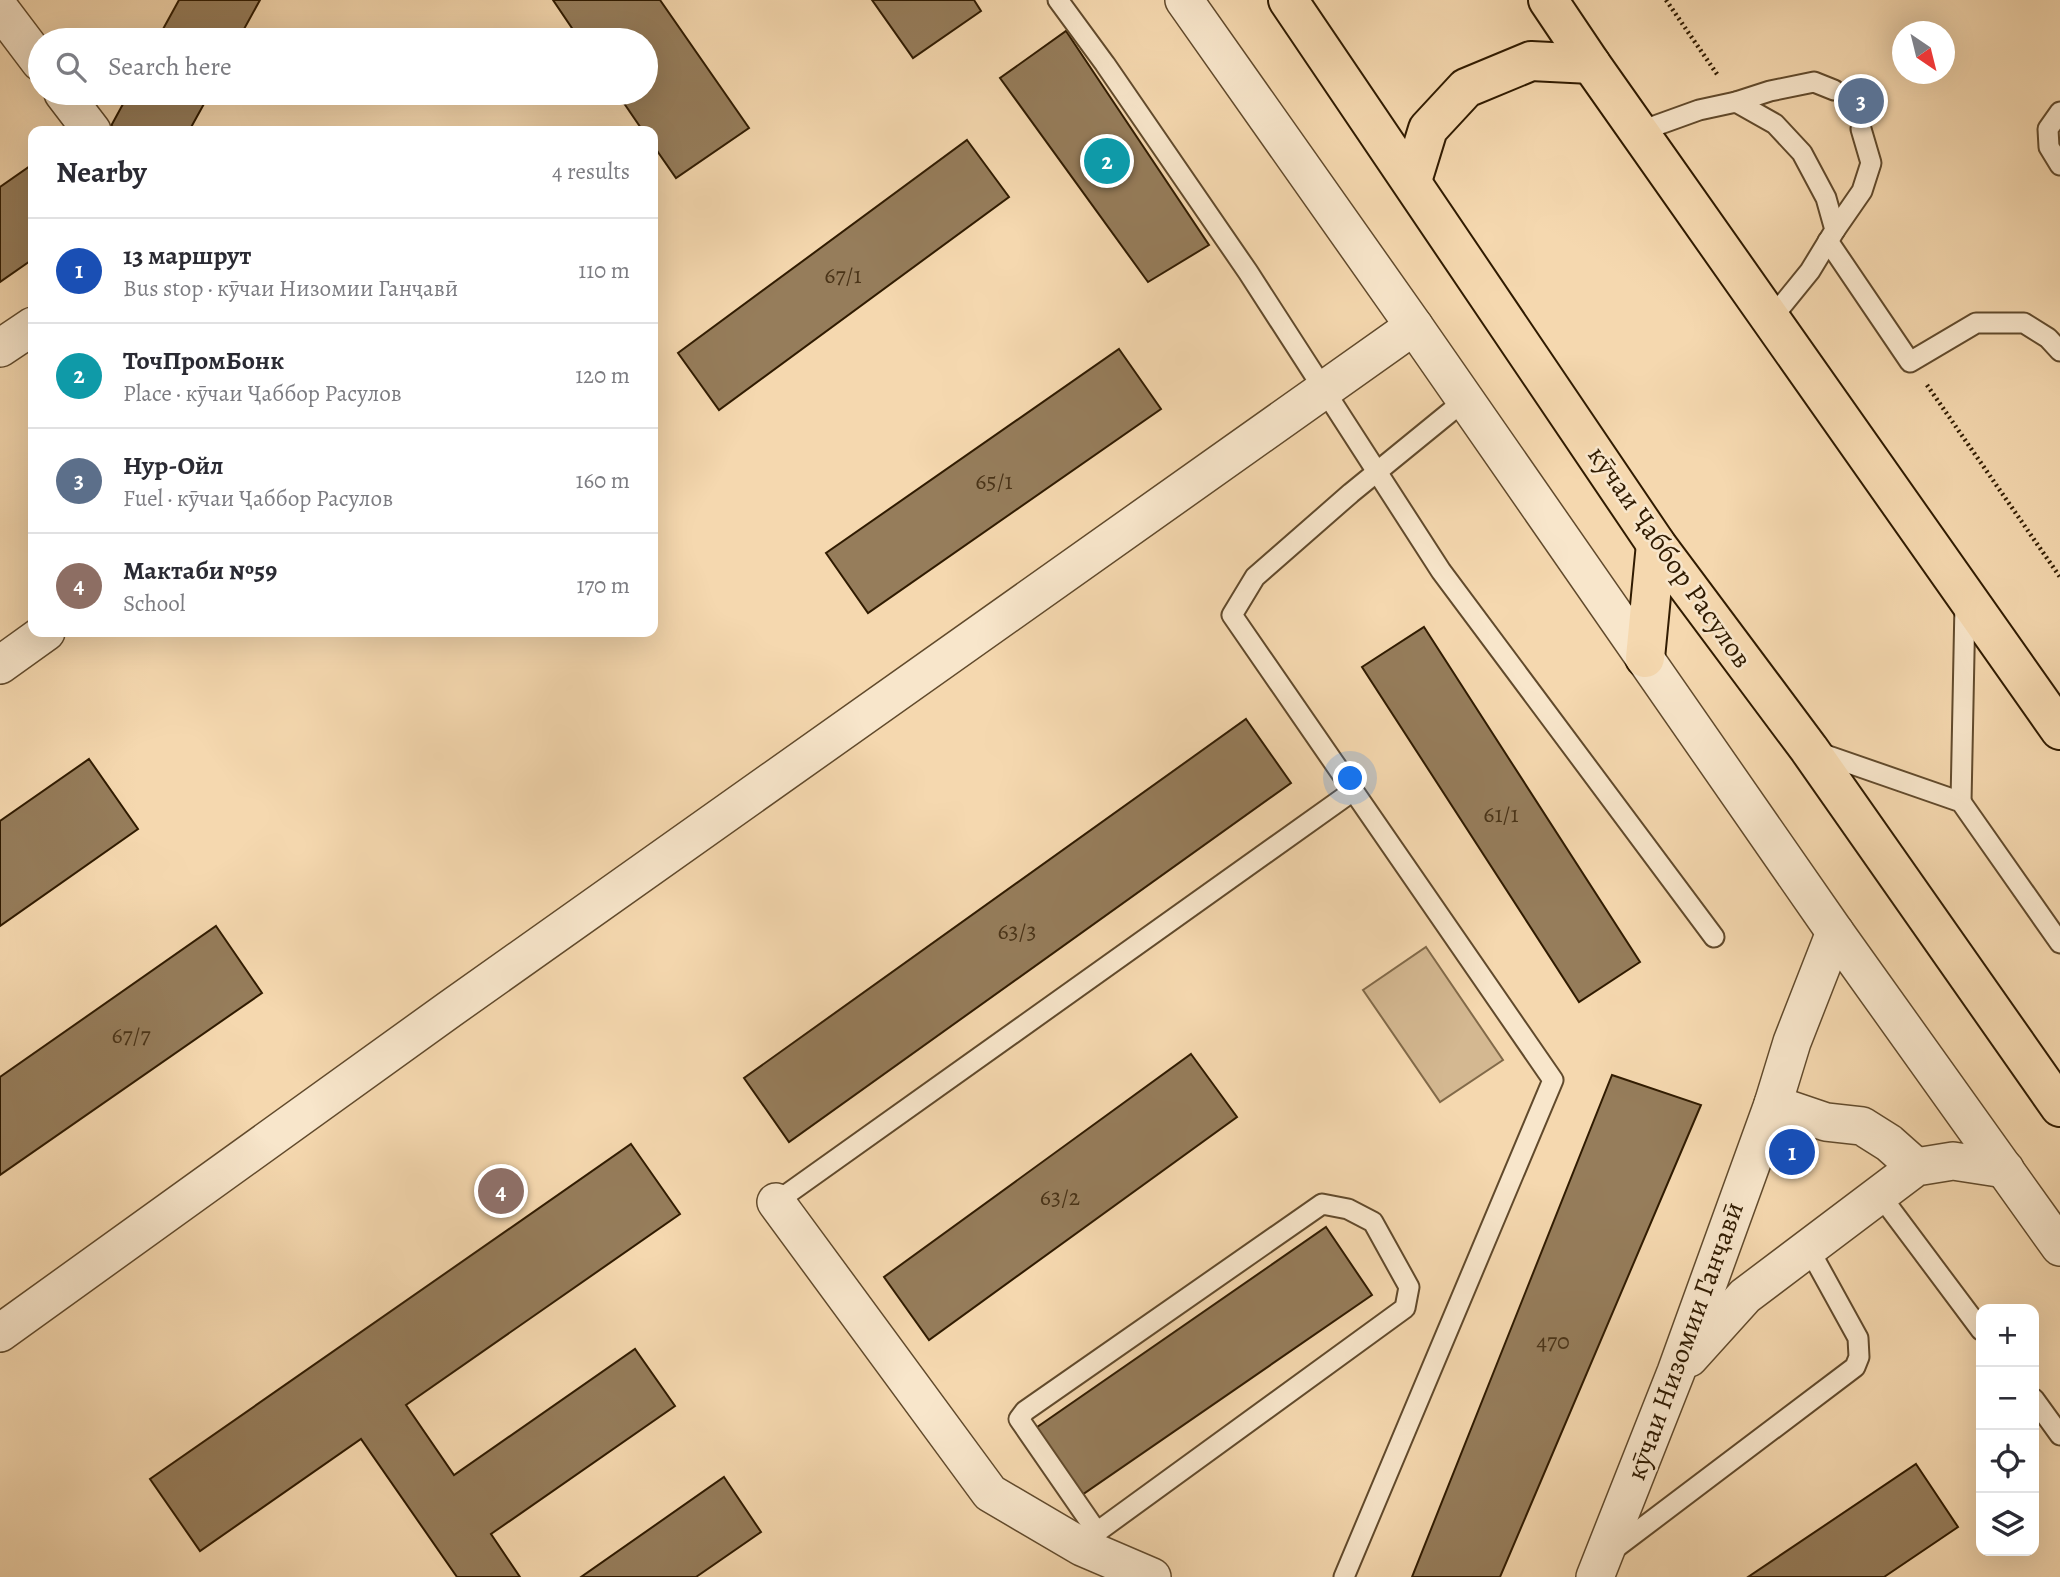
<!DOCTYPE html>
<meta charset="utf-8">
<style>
:root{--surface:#fff;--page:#f7f7f7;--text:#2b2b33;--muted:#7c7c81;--line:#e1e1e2;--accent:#111827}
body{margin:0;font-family:Alegreya,serif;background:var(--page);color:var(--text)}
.controls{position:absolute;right:21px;bottom:21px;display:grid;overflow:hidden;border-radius:14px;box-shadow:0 7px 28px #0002}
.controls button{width:63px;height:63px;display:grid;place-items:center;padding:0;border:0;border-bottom:2px solid var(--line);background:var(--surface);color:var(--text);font:35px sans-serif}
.compass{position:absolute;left:1892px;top:21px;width:63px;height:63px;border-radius:50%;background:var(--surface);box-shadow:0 7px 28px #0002;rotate:145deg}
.you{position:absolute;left:1351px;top:779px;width:24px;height:24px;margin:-18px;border:5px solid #fff;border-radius:50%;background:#1a73e8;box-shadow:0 0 0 10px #1a73e833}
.badge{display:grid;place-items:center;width:46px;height:46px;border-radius:50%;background:var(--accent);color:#fff;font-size:23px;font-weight:700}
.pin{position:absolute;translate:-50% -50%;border:4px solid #fff;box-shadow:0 2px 7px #0006}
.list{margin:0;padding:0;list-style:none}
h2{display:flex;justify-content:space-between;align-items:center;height:91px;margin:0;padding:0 28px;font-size:30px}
h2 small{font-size:23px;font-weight:400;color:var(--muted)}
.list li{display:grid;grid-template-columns:46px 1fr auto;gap:21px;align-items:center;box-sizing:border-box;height:105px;padding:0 28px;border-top:2px solid var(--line)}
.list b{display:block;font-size:26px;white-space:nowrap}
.list p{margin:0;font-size:23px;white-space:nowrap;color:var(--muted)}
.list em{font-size:23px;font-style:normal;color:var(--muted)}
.icon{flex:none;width:38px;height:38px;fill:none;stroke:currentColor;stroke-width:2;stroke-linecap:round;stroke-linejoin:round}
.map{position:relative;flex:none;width:2060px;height:1577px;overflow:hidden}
.search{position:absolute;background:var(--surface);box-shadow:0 7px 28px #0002;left:28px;top:28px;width:630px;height:77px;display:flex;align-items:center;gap:18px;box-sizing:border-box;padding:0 24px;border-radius:38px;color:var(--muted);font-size:26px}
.panel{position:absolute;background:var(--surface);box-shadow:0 7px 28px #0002;left:28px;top:126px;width:630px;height:511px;border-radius:14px}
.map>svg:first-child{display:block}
</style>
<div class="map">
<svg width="2060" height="1577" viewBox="0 0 2060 1577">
<rect width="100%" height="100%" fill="#f5d8af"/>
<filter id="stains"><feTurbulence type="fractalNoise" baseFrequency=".00286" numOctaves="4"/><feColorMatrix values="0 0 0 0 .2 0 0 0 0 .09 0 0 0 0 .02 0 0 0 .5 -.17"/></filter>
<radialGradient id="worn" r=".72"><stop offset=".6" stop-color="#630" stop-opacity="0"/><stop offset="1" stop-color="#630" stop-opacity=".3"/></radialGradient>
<path fill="#d4b891" stroke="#826a49" stroke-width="2" d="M 1426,947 L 1503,1060 L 1440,1102 L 1363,990 Z"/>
<g fill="#967d5b" stroke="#301b01" stroke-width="2">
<path d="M 179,0 L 260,0 L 238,40 L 157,40 Z"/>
<path d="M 553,0 L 660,0 L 749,128 L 676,178 L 653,145 L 653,131 L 643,131 L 617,93 L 646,93 L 646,40 L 580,40 Z"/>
<path d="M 872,0 L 974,0 L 981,11 L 913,58 Z"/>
<path d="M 1066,31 L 1209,245 L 1148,282 L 1000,78 Z"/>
<path d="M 129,93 L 210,93 L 189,131 L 122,131 L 111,126 Z"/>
<path d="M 967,140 L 1009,197 L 719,410 L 678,353 Z"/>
<path d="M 33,164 L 33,259 L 0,282 L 0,187 Z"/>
<path d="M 1119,349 L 1161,409 L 868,613 L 826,553 Z"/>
<path d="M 1424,627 L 1640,962 L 1579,1002 L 1362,667 Z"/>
<path d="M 1246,719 L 1291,783 L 789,1142 L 744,1078 Z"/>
<path d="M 89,759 L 138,829 L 0,926 L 0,821 Z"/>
<path d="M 216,926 L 262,993 L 0,1175 L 0,1077 Z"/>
<path d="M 1191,1054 L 1237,1117 L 929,1340 L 884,1277 Z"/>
<path d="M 1612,1075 L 1701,1105 L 1500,1577 L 1412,1577 Z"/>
<path d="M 631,1144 L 680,1214 L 406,1405 L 454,1475 L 635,1349 L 675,1406 L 491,1534 L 520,1577 L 457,1577 L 361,1439 L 200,1551 L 150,1479 Z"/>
<path d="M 1326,1227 L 1372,1295 L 1076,1499 L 1030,1432 Z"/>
<path d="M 1916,1464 L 1958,1527 L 1884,1577 L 1748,1577 Z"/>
<path d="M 724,1477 L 761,1532 L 696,1577 L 581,1577 Z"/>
</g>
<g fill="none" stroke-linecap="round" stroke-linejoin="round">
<defs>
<g id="lane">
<path d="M 1058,0 L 1105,64 L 1248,272 L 1441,571 L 1714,937"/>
<path d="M 1736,102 L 1770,91 L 1814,82 L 1834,90"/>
<path d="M 2060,112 L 2048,129 L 2049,147 L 2060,165"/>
<path d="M 1638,132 L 1699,110 L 1736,102 L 1775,124 L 1802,153 L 1826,198 L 1835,230 L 1810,271 L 1771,319"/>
<path d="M 1835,230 L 1862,191 L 1871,163 L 1861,129"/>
<path d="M 1828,241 L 1910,362 L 1976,323 L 2024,323 L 2048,338 L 2060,351"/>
<path d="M 1817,752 L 1961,802 L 2060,943"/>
<path d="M 1961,802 L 1965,604"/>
<path d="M 1880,1195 L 1981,1330"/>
<path d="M 776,1202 L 1353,791"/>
<path d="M 2034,1399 L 2060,1435"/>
<path d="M 1082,1547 L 1097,1532 L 1405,1308 L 1409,1287 L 1373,1222 L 1348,1209 L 1322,1204 L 1025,1411 L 1019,1419 L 1097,1532"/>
<path d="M 1609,1553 L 1855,1367 L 1859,1357 L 1858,1338 L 1809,1249"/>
<path d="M 1344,1577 L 1553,1080 L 1232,615 L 1255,577 L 1351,493 L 1465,400"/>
</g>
<g id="street">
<path d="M 1184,0 L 1414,326 L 1835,932 L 2060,1247"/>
<path d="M 0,9 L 40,62"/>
<path d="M 63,93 L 92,131"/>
<path d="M 0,348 L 33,326"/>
<path d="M 0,665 L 46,632"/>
<path d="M 1773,1104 L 1826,1122 L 1862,1126 L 1889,1143 L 1916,1167"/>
<path d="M 776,1202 L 990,1493 L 1082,1547 L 1152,1577"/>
<path d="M 0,1333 L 450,1009 L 1414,326"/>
<path d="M 1689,1358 L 1745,1296 L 1916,1167 L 1953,1161 L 2005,1169"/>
<path d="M 1595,1577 L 1676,1372 L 1773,1104 L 1792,1042 L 1835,932"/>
</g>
<g id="primary">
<path d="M 1288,0 L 1656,544 L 1809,749 L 2060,1107"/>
<path d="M 1548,0 L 1591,64 L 2060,730"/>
<path d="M 1412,181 L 1428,129 L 1466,88 L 1531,61 L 1591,64"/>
<path d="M 1645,658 L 1656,544"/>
</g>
</defs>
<use href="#lane" stroke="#614a2c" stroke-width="23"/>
<use href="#street" stroke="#614a2c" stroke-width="40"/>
<use href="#primary" stroke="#301b01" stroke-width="42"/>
<g stroke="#301b01" stroke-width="4.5" stroke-dasharray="2 3.5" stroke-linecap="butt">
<path d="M 1666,0 L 1719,77"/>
<path d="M 1927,385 L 2060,577"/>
</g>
<use href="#lane" stroke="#f8e6cb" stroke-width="19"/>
<use href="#street" stroke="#f8e6cb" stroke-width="37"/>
<use href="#primary" stroke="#f5d8af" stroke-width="38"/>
</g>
<g text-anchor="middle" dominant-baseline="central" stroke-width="5" stroke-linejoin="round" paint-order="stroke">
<g font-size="24" fill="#4a3418">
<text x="843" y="275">67/1</text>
<text x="994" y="481">65/1</text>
<text x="1501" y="814">61/1</text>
<text x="1017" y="931">63/3</text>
<text x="131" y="1035">67/7</text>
<text x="1060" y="1197">63/2</text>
<text x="1553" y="1341">470</text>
</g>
<g font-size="28" fill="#301b01" stroke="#f8e6cb">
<text transform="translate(1670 557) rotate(55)">кӯчаи Ҷаббор Расулов</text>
<text transform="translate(1685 1341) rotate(-70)">кӯчаи Низомии Ганҷавӣ</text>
</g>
</g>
<rect width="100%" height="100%" filter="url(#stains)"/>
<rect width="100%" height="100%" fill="url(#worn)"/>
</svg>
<div class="controls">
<button>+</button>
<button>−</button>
<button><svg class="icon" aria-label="locate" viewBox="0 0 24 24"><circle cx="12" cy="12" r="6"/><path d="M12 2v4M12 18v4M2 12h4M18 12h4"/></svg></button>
<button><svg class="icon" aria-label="layers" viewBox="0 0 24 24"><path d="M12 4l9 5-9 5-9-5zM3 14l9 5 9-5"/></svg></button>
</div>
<svg class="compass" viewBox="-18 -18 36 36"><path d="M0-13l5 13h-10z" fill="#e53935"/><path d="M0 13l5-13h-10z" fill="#7c7c81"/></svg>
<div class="you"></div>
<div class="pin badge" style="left:1792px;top:1152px;background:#1a4fb4">1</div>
<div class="pin badge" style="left:1107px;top:161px;background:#0f9aa8">2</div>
<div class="pin badge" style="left:1861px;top:101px;background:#5c6f8a">3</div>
<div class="pin badge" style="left:501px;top:1191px;background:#8d6e63">4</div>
<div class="search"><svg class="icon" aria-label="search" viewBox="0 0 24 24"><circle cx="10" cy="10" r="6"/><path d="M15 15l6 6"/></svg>Search here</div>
<section class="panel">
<h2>Nearby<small>4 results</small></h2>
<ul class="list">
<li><span class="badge" style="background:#1a4fb4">1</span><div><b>13 маршрут</b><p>Bus stop · кӯчаи Низомии Ганҷавӣ</p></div><em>110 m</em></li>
<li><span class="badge" style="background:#0f9aa8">2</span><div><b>ТочПромБонк</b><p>Place · кӯчаи Ҷаббор Расулов</p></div><em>120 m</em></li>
<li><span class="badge" style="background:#5c6f8a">3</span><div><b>Нур-Ойл</b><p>Fuel · кӯчаи Ҷаббор Расулов</p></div><em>160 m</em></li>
<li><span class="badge" style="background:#8d6e63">4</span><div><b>Мактаби №59</b><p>School</p></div><em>170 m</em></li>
</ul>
</section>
</div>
